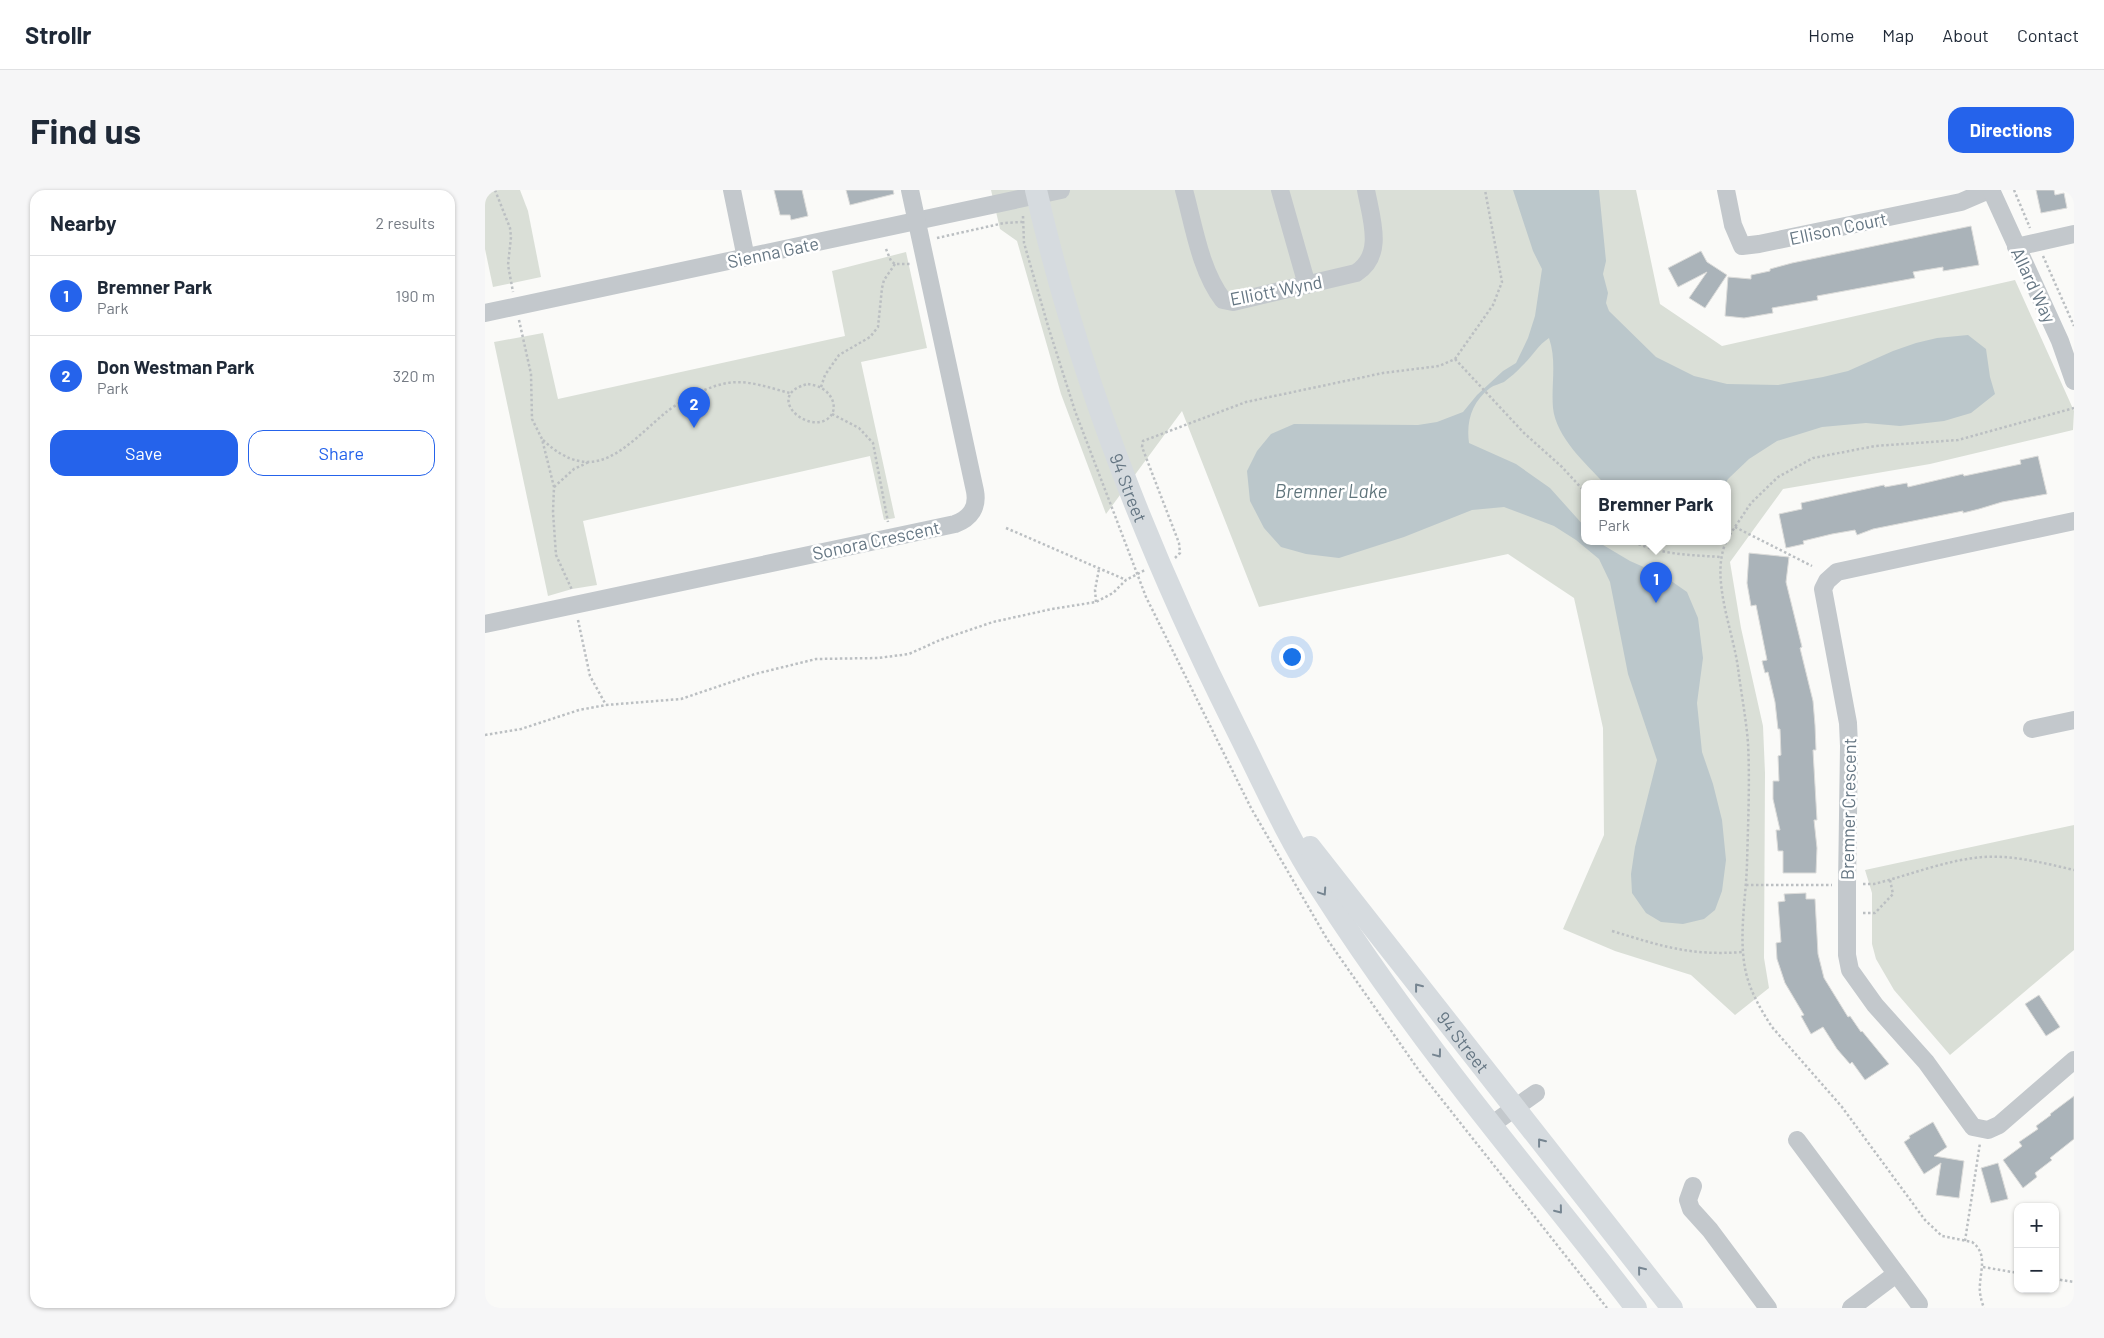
<!DOCTYPE html>
<meta charset="utf-8">
<style>
:root{--surface:#fff;--page:#f6f6f7;--text:#1f2937;--muted:#747a83;--line:#e0e1e3;--accent:#2563eb}
body{margin:0;font-family:Barlow,sans-serif;background:var(--page);color:var(--text)}
.controls{position:absolute;right:15px;bottom:15px;display:grid;overflow:hidden;border-radius:10px;box-shadow:0 1px 4px #0004}
.controls button{width:45px;height:45px;display:grid;place-items:center;padding:0;border:0;border-bottom:1px solid var(--line);background:var(--surface);color:var(--text);font:25px sans-serif}
.you{position:absolute;left:806px;top:466px;width:18px;height:18px;margin:-12px;border:4px solid #fff;border-radius:50%;background:#1a73e8;box-shadow:0 0 0 8px #1a73e833}
.badge{display:grid;place-items:center;width:32px;height:32px;border-radius:50%;background:var(--accent);color:#fff;font-size:16px;font-weight:700}
.pin{position:absolute;translate:-50% -41px;filter:drop-shadow(0 1px 2px #0008)}
.pin::after{content:'';position:absolute;top:26px;width:18px;height:15px;background:inherit;clip-path:polygon(0 0,100% 0,50% 100%)}
.popup{position:absolute;left:1096px;top:290px;width:150px;height:65px;box-sizing:border-box;display:grid;place-content:center;border-radius:10px;background:var(--surface);filter:drop-shadow(0 1px 4px #0005);font-size:16px;white-space:nowrap;color:var(--muted)}
.popup b{font-size:19px;color:var(--text)}
.popup::after{content:'';position:absolute;left:50%;top:100%;margin-left:-10px;border:10px solid transparent;border-top-color:var(--surface)}
.list{margin:0;padding:0;list-style:none}
h2{display:flex;justify-content:space-between;align-items:center;height:65px;margin:0;padding:0 20px;font-size:21px}
h2 small{font-size:16px;font-weight:400;color:var(--muted)}
.list li{display:grid;grid-template-columns:32px 1fr auto;gap:15px;align-items:center;box-sizing:border-box;height:80px;padding:0 20px;border-top:1px solid var(--line)}
.list b{display:block;font-size:19px;white-space:nowrap}
.list p{margin:0;font-size:16px;white-space:nowrap;color:var(--muted)}
.list em{font-size:16px;font-style:normal;color:var(--muted)}
.actions{display:flex;gap:10px;padding:15px 20px}
.actions a{flex:1;padding:11px 0;border:1px solid var(--accent);border-radius:15px;text-align:center;font-size:18px;color:var(--accent)}
.actions .main{background:var(--accent);color:#fff}
.map{position:relative;flex:none;width:1589px;height:1118px;overflow:hidden;border-radius:15px}
header{display:flex;align-items:center;gap:30px;box-sizing:border-box;height:70px;padding:0 25px;background:var(--surface);border-bottom:1px solid var(--line)}
header strong{font-size:24px}
nav{display:flex;gap:28px;margin-inline-start:auto;font-size:18px}
.intro{display:flex;align-items:center;justify-content:space-between;box-sizing:border-box;height:120px;padding:0 30px}
h1{margin:0;font-size:35px}
.button{padding:12px 22px;border-radius:15px;background:var(--accent);color:#fff;font-size:18px;font-weight:700}
main{display:flex;gap:30px;padding:0 30px}
aside{flex:1;background:var(--surface);border-radius:15px;box-shadow:0 1px 4px #0004}
.map>svg:first-child{display:block}
</style>
<header>
<strong>Strollr</strong>
<nav><a>Home</a><a>Map</a><a>About</a><a>Contact</a></nav>
</header>
<div class="intro"><h1>Find us</h1><a class="button">Directions</a></div>
<main>
<aside>
<h2>Nearby<small>2 results</small></h2>
<ul class="list">
<li><span class="badge">1</span><div><b>Bremner Park</b><p>Park</p></div><em>190 m</em></li>
<li><span class="badge">2</span><div><b>Don Westman Park</b><p>Park</p></div><em>320 m</em></li>
</ul>
<div class="actions"><a class="main">Save</a><a>Share</a></div>
</aside>
<div class="map">
<svg width="1589" height="1118" viewBox="0 0 1589 1118">
<rect width="100%" height="100%" fill="#fafaf8"/>
<g fill="#dadfd7" fill-rule="evenodd">
<path d="M 0,0 L 35,0 L 43,21 L 56,87 L 8,97 L 0,59 Z"/>
<path d="M 506,0 L 1151,0 L 1175,114 L 1237,156 L 1530,90 L 1589,221 L 1588,240 L 1445,274 L 1298,299 L 1245,372 L 1256,438 L 1278,536 L 1280,583 L 1279,768 L 1284,798 L 1250,825 L 1206,785 L 1130,761 L 1078,739 L 1119,645 L 1118,538 L 1089,408 L 1023,364 L 774,417 L 697,221 L 621,324 L 576,204 L 532,51 L 515,39 ZM 1100,294 L 1242,294 L 1242,352 L 1100,352 Z"/>
<path d="M 421,62 L 442,158 L 376,172 L 410,328 L 399,330 L 385,266 L 98,331 L 112,395 L 87,399 L 63,406 L 9,152 L 58,143 L 73,209 L 360,146 L 347,81 Z"/>
<path d="M 1589,635 L 1589,760 L 1465,865 L 1409,800 L 1391,769 L 1387,754 L 1387,703 L 1380,680 Z"/>
</g>
<path fill="#bbc7cb" d="M 1028,0 L 1114,0 L 1121,71 L 1118,84 L 1123,103 L 1121,113 L 1124,121 L 1171,167 L 1209,186 L 1242,194 L 1293,195 L 1338,187 L 1363,181 L 1408,161 L 1431,153 L 1452,148 L 1483,145 L 1501,159 L 1505,187 L 1510,204 L 1486,223 L 1459,231 L 1415,236 L 1381,233 L 1337,237 L 1292,251 L 1264,269 L 1243,289 L 1240,294 L 1120,294 C 1101,274 1071,247 1068,218 C 1066,195 1072,171 1064,148 C 1053,155 1047,167 1037,176 C 1032,182 1025,187 1019,192 C 1015,194 1009,195 1005,198 C 987,212 981,231 984,253 L 1031,274 L 1065,298 L 1100,337 L 1100,352 L 1113,352 L 1145,371 L 1179,386 L 1202,402 L 1213,428 L 1218,468 L 1212,513 L 1217,562 L 1228,594 L 1237,630 L 1241,670 L 1237,701 L 1230,720 L 1219,729 L 1198,734 L 1176,732 L 1161,723 L 1147,703 L 1146,684 L 1150,657 L 1172,570 L 1143,484 L 1125,392 L 1114,369 L 1091,350 L 1069,336 L 1019,317 L 987,320 L 919,347 L 854,368 L 821,364 L 796,357 L 779,338 L 765,311 L 762,281 L 772,261 L 786,244 L 809,234 L 933,235 L 952,232 L 978,222 L 992,205 L 1018,181 L 1031,173 L 1043,148 L 1050,126 L 1057,79 L 1048,61 Z"/>
<g fill="#aab3b9" stroke="#dcdcda">
<path d="M 289,0 L 317,0 L 323,26 L 306,30 L 305,25 L 295,25 Z"/>
<path d="M 361,0 L 408,0 L 409,4 L 365,15 Z"/>
<path d="M 1551,0 L 1569,0 L 1570,5 L 1579,3 L 1582,18 L 1556,23 Z"/>
<path d="M 1486,36 L 1494,75 L 1458,81 L 1458,77 L 1428,82 L 1430,88 L 1332,106 L 1333,110 L 1287,118 L 1288,123 L 1259,128 L 1240,126 L 1243,87 L 1266,89 L 1266,85 L 1285,81 L 1285,79 L 1307,73 Z"/>
<path d="M 1216,61 L 1222,72 L 1242,85 L 1220,118 L 1204,108 L 1222,82 L 1193,97 L 1183,78 Z"/>
<path d="M 1553,266 L 1562,304 L 1517,312 L 1494,319 L 1478,323 L 1478,321 L 1388,339 L 1372,345 L 1370,340 L 1347,344 L 1318,351 L 1319,354 L 1301,358 L 1294,324 L 1317,319 L 1316,313 L 1399,295 L 1400,297 L 1422,293 L 1423,297 L 1478,284 L 1479,286 L 1536,274 L 1535,270 Z"/>
<path d="M 1264,363 L 1304,367 L 1301,392 L 1317,457 L 1315,458 L 1328,511 L 1330,535 L 1331,560 L 1328,560 L 1332,630 L 1329,630 L 1332,658 L 1331,683 L 1298,683 L 1298,661 L 1293,661 L 1291,640 L 1295,640 L 1288,609 L 1288,591 L 1294,591 L 1293,566 L 1296,565 L 1295,539 L 1293,539 L 1290,512 L 1283,482 L 1280,483 L 1277,471 L 1282,470 L 1271,415 L 1266,416 L 1262,393 Z"/>
<path d="M 1321,703 L 1321,709 L 1330,709 L 1333,764 L 1339,788 L 1363,827 L 1365,826 L 1376,842 L 1377,841 L 1404,874 L 1380,890 L 1367,872 L 1365,874 L 1352,859 L 1338,837 L 1326,844 L 1316,826 L 1319,825 L 1300,793 L 1292,769 L 1291,753 L 1296,752 L 1293,712 L 1300,711 L 1299,704 Z"/>
<path d="M 1554,805 L 1575,837 L 1561,846 L 1540,814 Z"/>
<path d="M 1589,906 L 1589,949 L 1565,968 L 1567,970 L 1550,983 L 1552,987 L 1538,998 L 1518,970 L 1537,956 L 1534,952 L 1553,939 L 1551,936 L 1566,925 L 1565,924 Z"/>
<path d="M 1448,932 L 1462,957 L 1449,966 L 1479,971 L 1474,1008 L 1451,1005 L 1456,973 L 1439,984 L 1419,952 L 1425,948 L 1424,946 Z"/>
<path d="M 1513,973 L 1523,1009 L 1506,1013 L 1496,978 Z"/>
</g>
<g fill="none" stroke-linecap="round" stroke-linejoin="round">
<g stroke="#bbbfc2" stroke-width="2.5" stroke-dasharray="2.5 2.5" stroke-linecap="butt">
<path d="M 10,0 L 25,38 L 26,47 L 23,75 L 28,102"/>
<path d="M 1529,0 L 1545,38"/>
<path d="M 538,26 L 539,53 L 563,136 L 590,221 L 661,407 L 766,618 L 842,749 L 935,882 L 1122,1118"/>
<path d="M 452,48 L 519,33 L 537,32"/>
<path d="M 401,59 L 406,71 L 410,74 L 426,74"/>
<path d="M 1558,66 L 1589,136"/>
<path d="M 34,130 L 46,184 L 47,229 L 57,249 L 69,297 L 68,322 L 71,365 L 87,400"/>
<path d="M 970,169 L 1039,243 L 1077,277 L 1100,302"/>
<path d="M 323,194 C 328,195 334,196 338,199 C 349,206 354,222 341,230 C 318,242 280,204 323,194 Z"/>
<path d="M 336,197 L 340,185 L 354,165 L 385,147 L 393,137 L 397,98 L 399,90 L 410,74"/>
<path d="M 347,224 L 374,238 L 388,253 L 403,332"/>
<path d="M 58,250 C 109,298 140,257 180,223 C 195,211 219,198 238,194 C 260,188 284,198 305,203"/>
<path d="M 69,297 L 89,279 L 104,272"/>
<path d="M 1250,337 L 1327,376"/>
<path d="M 521,338 L 641,390"/>
<path d="M 1242,349 L 1266,313 L 1293,287 L 1328,268 L 1390,256 L 1473,250 L 1589,218"/>
<path d="M 1149,352 C 1177,365 1206,365 1236,367"/>
<path d="M 1241,352 C 1225,388 1248,440 1253,478 C 1256,502 1261,528 1263,553 C 1265,592 1263,634 1262,674 C 1261,709 1253,748 1261,783 C 1266,803 1276,820 1287,837 L 1357,917 L 1440,1030 L 1457,1046 L 1487,1052 C 1502,1063 1496,1078 1495,1094 C 1494,1102 1496,1110 1499,1118"/>
<path d="M 690,368 L 695,363 L 694,353 L 657,257 L 658,251 L 761,212 L 898,183 L 954,176 L 970,169 L 1008,115 L 1017,92 L 1000,0"/>
<path d="M 611,412 L 610,400 L 614,379"/>
<path d="M 93,430 L 105,486 L 121,515"/>
<path d="M 0,545 L 36,539 L 94,520 L 121,515 L 196,509 L 270,484 L 331,469 L 393,468 L 424,464 L 455,450 L 508,432 L 567,419 L 611,412 L 628,403 L 641,390 L 660,380"/>
<path d="M 1378,694 L 1389,694 C 1425,685 1461,670 1498,667 C 1528,665 1559,673 1589,680"/>
<path d="M 1261,695 L 1347,695"/>
<path d="M 1378,723 L 1390,723 L 1408,704 L 1405,690"/>
<path d="M 1127,741 C 1177,756 1204,766 1258,762"/>
<path d="M 1480,1051 L 1495,953"/>
<path d="M 1498,1077 L 1533,1083"/>
<path d="M 1570,1089 L 1589,1092"/>
</g>
<g stroke="#c3c8cc" stroke-width="18">
<path d="M 247,0 L 261,68"/>
<path d="M 699,0 C 709,36 715,80 738,110 L 748,112 L 871,83 C 900,65 886,28 881,0"/>
<path d="M 795,0 L 822,95"/>
<path d="M 1241,0 L 1248,35 L 1257,56 L 1274,54 L 1476,12 L 1504,0"/>
<path d="M 1506,0 L 1575,151 L 1589,191"/>
<path d="M 1531,57 L 1589,44"/>
<path d="M 0,123 L 576,0"/>
<path d="M 1589,331 L 1352,382 L 1342,391 L 1338,399 L 1363,533 L 1364,556 L 1362,695 L 1362,765 L 1365,780 L 1390,815 L 1441,872 L 1488,937 L 1503,940 L 1514,935 L 1589,870"/>
<path d="M 0,434 L 470,334 C 486,328 493,317 490,301 L 425,0"/>
<path d="M 1547,539 L 1589,530"/>
<path d="M 1006,935 L 1051,903"/>
<path d="M 1312,950 L 1434,1114"/>
<path d="M 1208,996 L 1203,1010 L 1206,1019 L 1225,1040 L 1283,1118"/>
<path d="M 1366,1118 L 1411,1084"/>
</g>
<g stroke="#d6dbdf" stroke-width="22">
<path id="s1" d="M 551,0 C 593,186 665,366 750,536 C 777,590 801,645 834,696 C 887,779 946,859 1007,936 C 1055,997 1104,1056 1151,1118"/>
<path id="s2" d="M 825,657 L 1187,1118"/>
</g>
</g>
<defs><path id="oneway-chevron" d="M-2-3.5L2.5 0L-2 3.5" fill="none" stroke-width="1.6" stroke-linecap="round" stroke-linejoin="round" transform="scale(1.25)"/></defs>
<g stroke="#768591">
<use href="#oneway-chevron" transform="translate(838 702) rotate(56)"/>
<use href="#oneway-chevron" transform="translate(933 797) rotate(-128)"/>
<use href="#oneway-chevron" transform="translate(953 864) rotate(53)"/>
<use href="#oneway-chevron" transform="translate(1056 952) rotate(-128)"/>
<use href="#oneway-chevron" transform="translate(1074 1020) rotate(51)"/>
<use href="#oneway-chevron" transform="translate(1156 1080) rotate(-129)"/>
</g>
<g text-anchor="middle" dominant-baseline="central" stroke-width="5" stroke-linejoin="round" paint-order="stroke">
<g font-size="18" fill="#657683" stroke="#fff">
<text transform="translate(1353 38) rotate(-12)">Ellison Court</text>
<text transform="translate(288 62) rotate(-12)">Sienna Gate</text>
<text transform="translate(1549 95) rotate(65)">Allard Way</text>
<text transform="translate(791 100) rotate(-11)">Elliott Wynd</text>
<text stroke="none"><textPath href="#s1" startOffset="312">94 Street</textPath></text>
<text transform="translate(391 350) rotate(-12)">Sonora Crescent</text>
<text transform="translate(1363 619) rotate(-89)">Bremner Crescent</text>
<text stroke="none"><textPath href="#s2" startOffset="248">94 Street</textPath></text>
</g>
<g font-size="19" font-style="italic" fill="#60757c" stroke="#fff">
<text x="846" y="300">Bremner Lake</text>
</g>
</g>
</svg>
<div class="controls">
<button>+</button>
<button>−</button>
</div>
<div class="you"></div>
<div class="pin badge" style="left:1171px;top:413px">1</div>
<div class="popup"><b>Bremner Park</b>Park</div>
<div class="pin badge" style="left:209px;top:238px">2</div>
</div>
</main>
